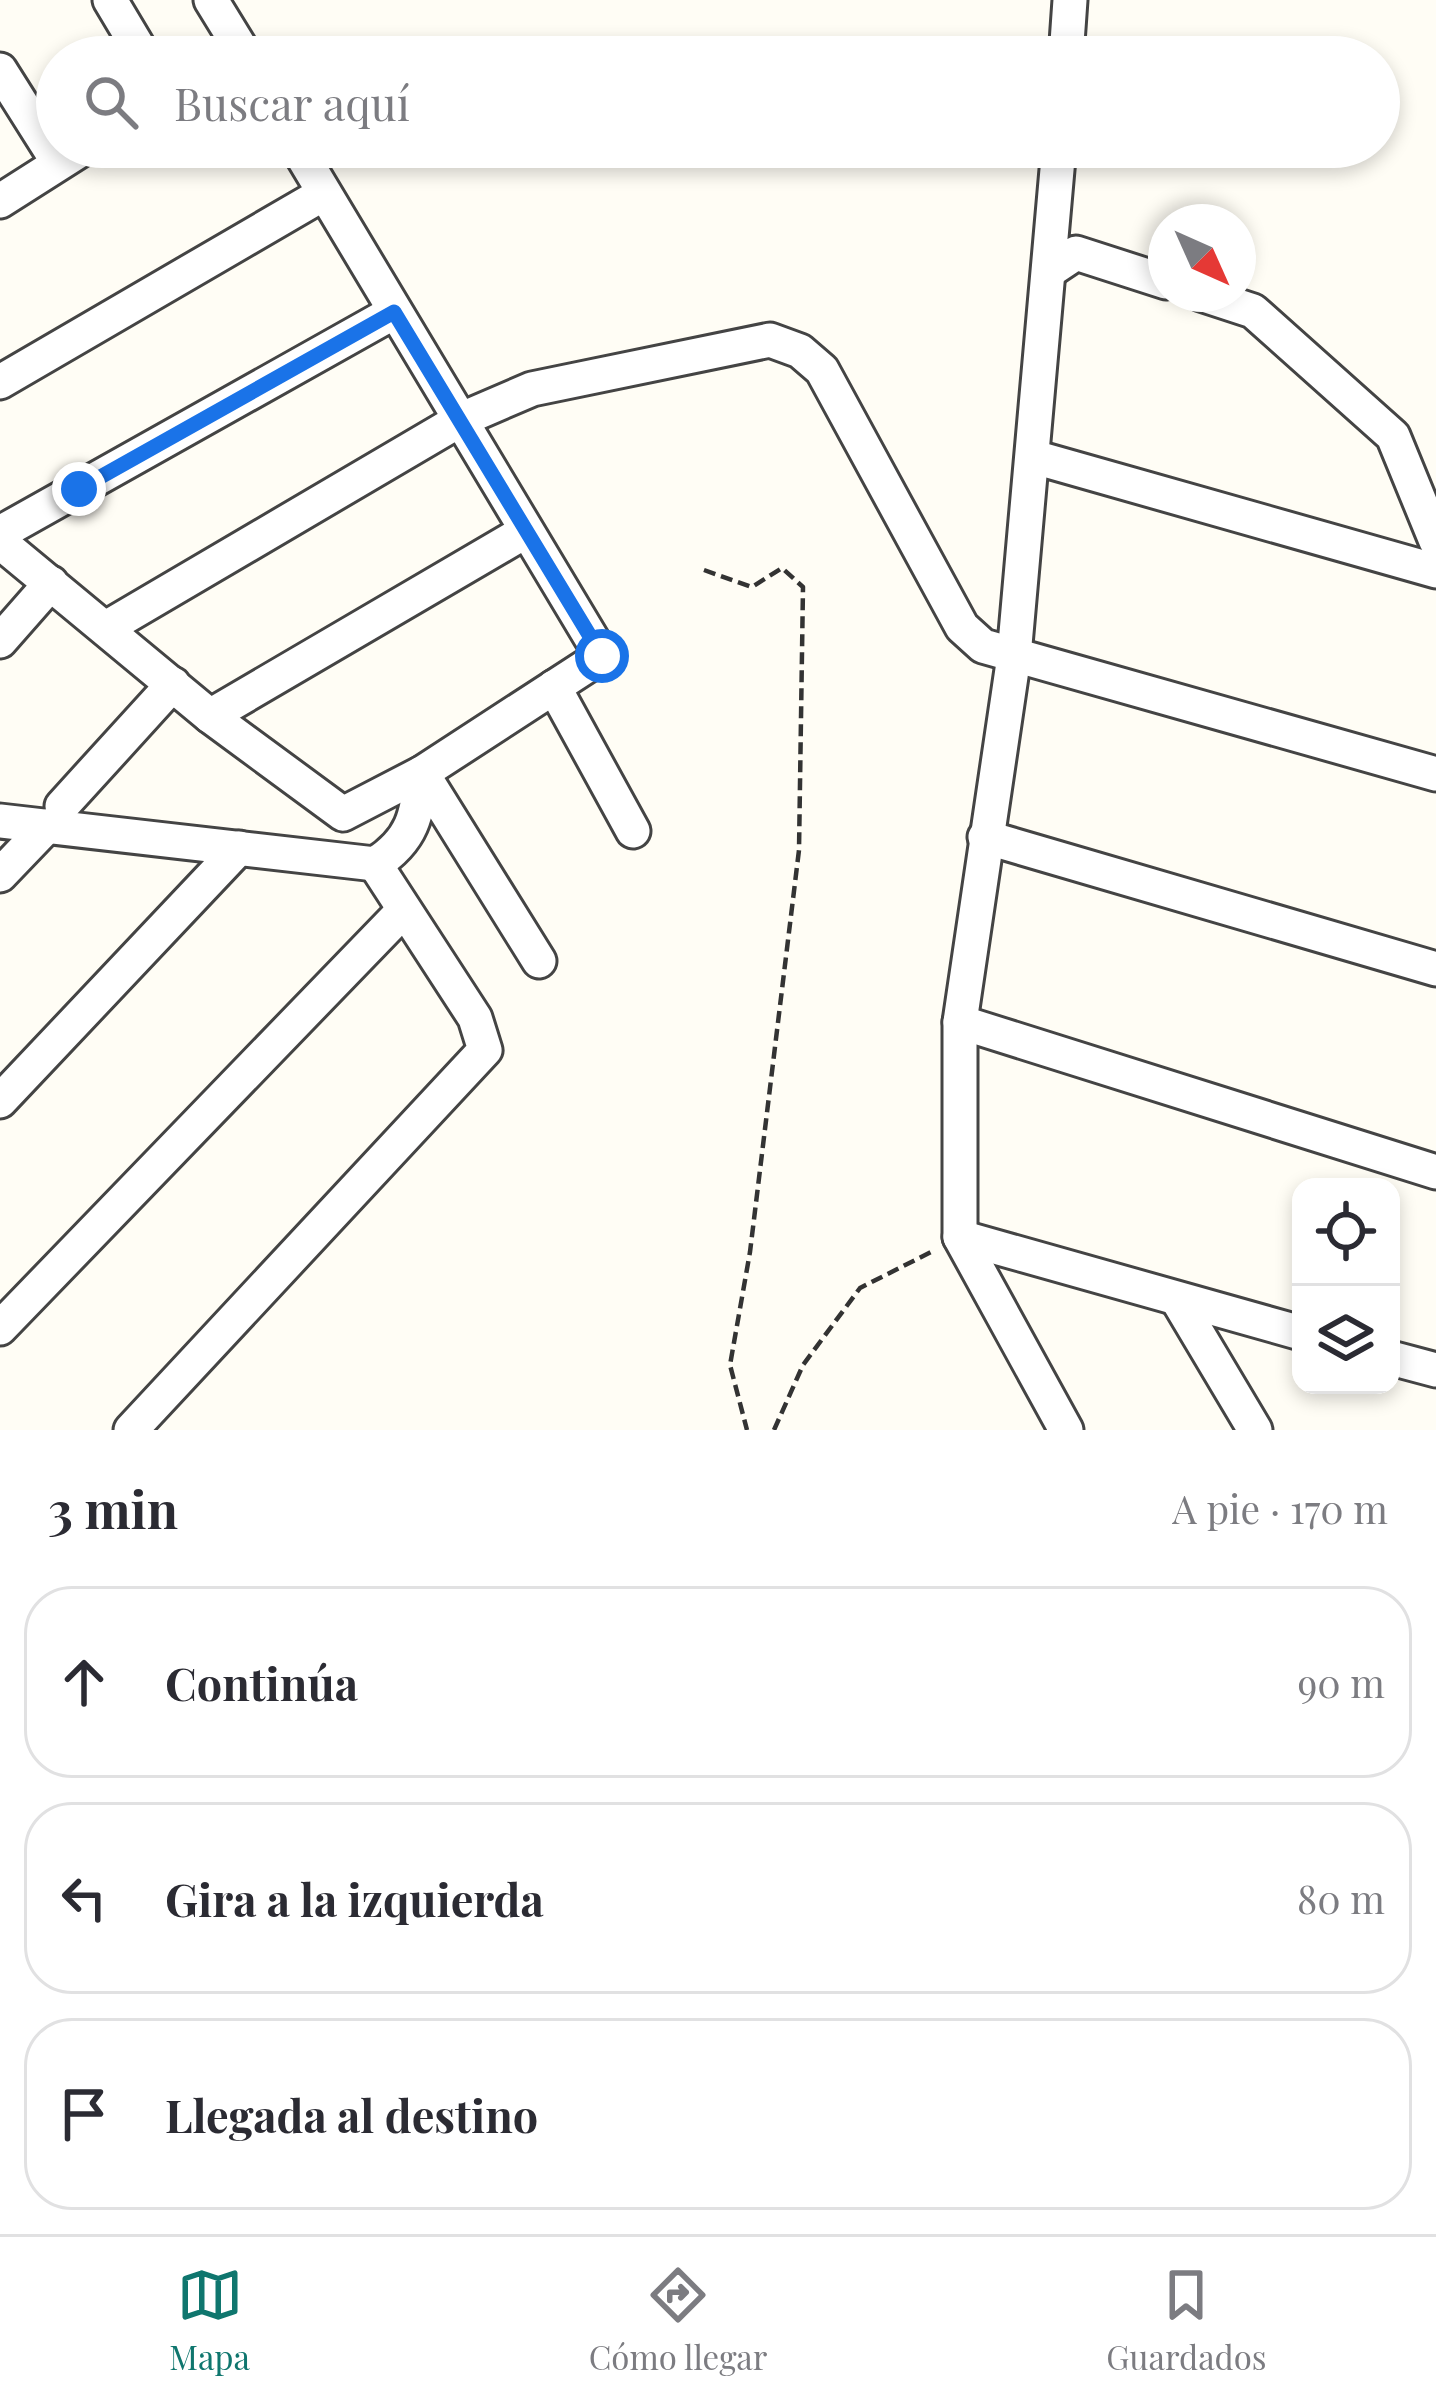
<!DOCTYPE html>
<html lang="es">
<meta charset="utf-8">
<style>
:root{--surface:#fff;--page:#f2f2f3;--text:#2b2b33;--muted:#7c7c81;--line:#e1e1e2;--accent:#0f766e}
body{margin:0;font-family:"Playfair Display",serif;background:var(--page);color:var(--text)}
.controls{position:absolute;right:36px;bottom:36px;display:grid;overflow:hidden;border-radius:24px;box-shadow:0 6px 18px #0003}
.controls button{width:108px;height:108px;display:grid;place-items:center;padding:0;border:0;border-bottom:3px solid var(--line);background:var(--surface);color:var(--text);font:60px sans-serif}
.compass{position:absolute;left:1148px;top:204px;width:108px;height:108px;border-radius:50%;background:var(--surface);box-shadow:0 6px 18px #0003;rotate:135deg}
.stop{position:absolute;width:36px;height:36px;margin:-27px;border:9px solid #1a73e8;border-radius:50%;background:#fff}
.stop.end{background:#1a73e8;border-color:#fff;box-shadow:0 3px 12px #0008}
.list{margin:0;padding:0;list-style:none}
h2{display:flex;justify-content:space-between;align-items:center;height:156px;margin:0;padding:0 48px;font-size:51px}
h2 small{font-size:39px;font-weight:400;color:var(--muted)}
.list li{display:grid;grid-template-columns:78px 1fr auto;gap:36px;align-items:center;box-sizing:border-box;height:192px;margin:0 24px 24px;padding:0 24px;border:3px solid var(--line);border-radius:48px}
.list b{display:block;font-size:45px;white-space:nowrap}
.list em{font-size:39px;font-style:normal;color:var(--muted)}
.icon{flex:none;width:66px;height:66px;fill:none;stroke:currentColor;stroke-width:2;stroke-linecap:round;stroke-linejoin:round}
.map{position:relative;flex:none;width:1436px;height:1430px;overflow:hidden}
.search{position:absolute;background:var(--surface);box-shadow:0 6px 18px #0003;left:36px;right:36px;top:36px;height:132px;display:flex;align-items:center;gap:30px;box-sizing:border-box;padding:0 42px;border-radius:66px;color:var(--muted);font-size:45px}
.sheet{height:804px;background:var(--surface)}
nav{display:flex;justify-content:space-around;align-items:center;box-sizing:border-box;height:168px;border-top:3px solid var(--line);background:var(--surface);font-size:33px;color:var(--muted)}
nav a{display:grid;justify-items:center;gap:6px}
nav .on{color:var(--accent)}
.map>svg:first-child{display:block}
</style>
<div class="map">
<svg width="1436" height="1430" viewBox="0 0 1436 1430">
<rect width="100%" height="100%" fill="#fffdf5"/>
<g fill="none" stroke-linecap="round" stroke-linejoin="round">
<defs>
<g id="minor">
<path d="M 110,0 L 144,57"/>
<path d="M 211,0 L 246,57"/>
<path d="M 1066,57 L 1070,0"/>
<path d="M 0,70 L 58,162"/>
<path d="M 1059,147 L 1014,656 L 960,1022 L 960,1237 L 1066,1430"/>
<path d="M 0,201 L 85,147"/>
<path d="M 1049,271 L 1076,253 L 1166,282"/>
<path d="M 1201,294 L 1253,311 L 1393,436 L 1436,541"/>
<path d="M 0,382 L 323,194"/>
<path d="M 1034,457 L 1436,571"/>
<path d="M 0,533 L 394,312"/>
<path d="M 0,542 L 210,716 L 343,814 L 422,773 L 602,656 L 297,147"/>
<path d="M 106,628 L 460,420 L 532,389 L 770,340 L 800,351 L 822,370 L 962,627 L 983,646 L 1436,774"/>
<path d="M 0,641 L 51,583"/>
<path d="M 554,687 L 633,831"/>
<path d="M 210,716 L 526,531"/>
<path d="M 62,806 L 173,684"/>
<path d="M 0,821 L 375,864 C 413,840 417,815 422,773 L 539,961"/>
<path d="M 985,837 L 1436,969"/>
<path d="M 0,875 L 47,826"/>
<path d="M 960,1022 L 1436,1172"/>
<path d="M 0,1101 L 239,848"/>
<path d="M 960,1237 L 1301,1333"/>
<path d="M 1177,1299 L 1255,1430"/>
<path d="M 0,1328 L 403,911"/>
<path d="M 1391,1358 L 1436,1370"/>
<path d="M 131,1430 L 485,1050 L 475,1018 L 375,864"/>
</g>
</defs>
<use href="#minor" stroke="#444" stroke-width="39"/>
<g stroke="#333" stroke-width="4.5" stroke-dasharray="12 6" stroke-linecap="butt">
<path d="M 704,570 L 752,587 L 782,568 L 803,587 L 799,850 L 750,1252 L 730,1365 L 747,1430"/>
<path d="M 774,1430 L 803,1365 L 860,1288 L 931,1252"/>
</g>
<use href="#minor" stroke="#fff" stroke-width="33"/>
</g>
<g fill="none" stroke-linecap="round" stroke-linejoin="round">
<path stroke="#1a73e8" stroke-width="15" d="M 79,489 L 394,312 L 602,656"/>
</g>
</svg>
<div class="controls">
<button><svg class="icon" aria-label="locate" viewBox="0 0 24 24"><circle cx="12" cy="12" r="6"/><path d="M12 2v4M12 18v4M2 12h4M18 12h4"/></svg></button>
<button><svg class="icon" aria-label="layers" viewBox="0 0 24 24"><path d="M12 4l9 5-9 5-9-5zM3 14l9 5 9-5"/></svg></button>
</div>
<svg class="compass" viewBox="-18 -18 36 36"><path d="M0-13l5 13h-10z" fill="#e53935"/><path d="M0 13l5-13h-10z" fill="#7c7c81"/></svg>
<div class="stop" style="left:602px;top:656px"></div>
<div class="stop end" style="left:79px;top:489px"></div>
<div class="search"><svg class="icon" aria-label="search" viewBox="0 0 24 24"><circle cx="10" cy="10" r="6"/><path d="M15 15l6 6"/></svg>Buscar aquí</div>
</div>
<section class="sheet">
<h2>3 min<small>A pie · 170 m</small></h2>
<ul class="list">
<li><svg class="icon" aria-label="ahead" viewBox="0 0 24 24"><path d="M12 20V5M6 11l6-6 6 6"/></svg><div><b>Continúa</b></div><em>90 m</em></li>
<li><svg class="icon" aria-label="left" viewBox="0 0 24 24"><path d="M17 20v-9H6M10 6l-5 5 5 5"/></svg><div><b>Gira a la izquierda</b></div><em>80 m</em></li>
<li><svg class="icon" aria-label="arrive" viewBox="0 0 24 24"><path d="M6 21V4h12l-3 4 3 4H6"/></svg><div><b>Llegada al destino</b></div></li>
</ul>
</section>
<nav>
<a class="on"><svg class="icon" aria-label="map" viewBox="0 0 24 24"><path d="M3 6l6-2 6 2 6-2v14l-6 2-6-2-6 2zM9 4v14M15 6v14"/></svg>Mapa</a>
<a><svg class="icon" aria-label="directions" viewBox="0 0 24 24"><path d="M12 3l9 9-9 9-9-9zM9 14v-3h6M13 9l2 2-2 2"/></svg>Cómo llegar</a>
<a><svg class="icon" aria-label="saved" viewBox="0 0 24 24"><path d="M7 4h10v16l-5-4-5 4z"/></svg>Guardados</a>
</nav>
